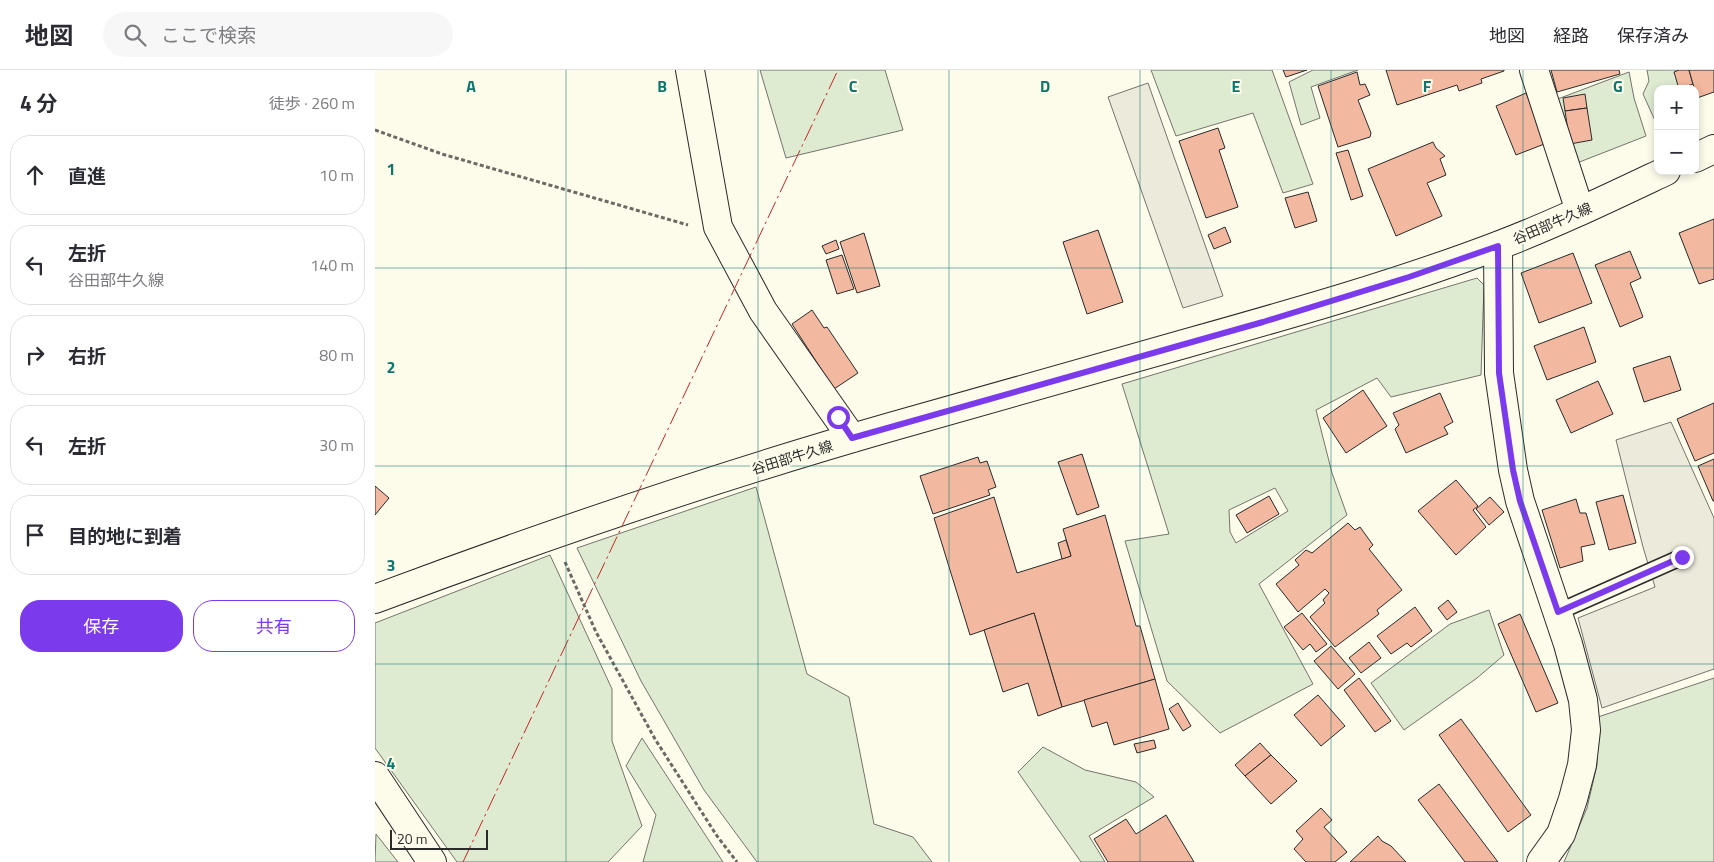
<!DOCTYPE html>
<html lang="ja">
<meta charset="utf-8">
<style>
:root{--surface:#fff;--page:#f7f7f7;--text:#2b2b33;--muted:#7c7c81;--line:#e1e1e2;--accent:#7c3aed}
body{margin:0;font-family:"Titillium Web","Noto Sans JP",sans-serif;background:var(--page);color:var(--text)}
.controls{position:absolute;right:15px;top:15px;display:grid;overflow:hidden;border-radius:10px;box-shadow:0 2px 8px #0003}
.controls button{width:45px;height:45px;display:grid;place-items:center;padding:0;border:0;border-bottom:1px solid var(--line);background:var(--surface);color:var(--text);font:25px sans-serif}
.scale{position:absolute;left:15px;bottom:12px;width:98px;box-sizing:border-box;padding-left:5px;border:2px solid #2b2b2b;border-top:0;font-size:14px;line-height:18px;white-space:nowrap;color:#2b2b2b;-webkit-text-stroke:4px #fdfbea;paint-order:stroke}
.stop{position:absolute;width:15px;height:15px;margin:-11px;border:4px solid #7c3aed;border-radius:50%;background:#fff}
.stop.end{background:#7c3aed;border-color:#fff;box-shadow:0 1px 5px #0008}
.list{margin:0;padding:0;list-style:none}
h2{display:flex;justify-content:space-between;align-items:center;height:65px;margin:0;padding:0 20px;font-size:21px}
h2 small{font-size:16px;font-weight:400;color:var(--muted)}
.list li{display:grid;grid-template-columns:32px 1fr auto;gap:15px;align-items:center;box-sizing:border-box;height:80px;margin:0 10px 10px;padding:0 10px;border:1px solid var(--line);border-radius:20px}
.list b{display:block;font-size:19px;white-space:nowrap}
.list p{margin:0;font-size:16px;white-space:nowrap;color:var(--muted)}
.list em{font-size:16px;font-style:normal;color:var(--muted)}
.actions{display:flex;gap:10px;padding:15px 20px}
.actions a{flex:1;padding:11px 0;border:1px solid var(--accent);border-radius:20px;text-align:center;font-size:18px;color:var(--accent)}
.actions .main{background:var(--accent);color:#fff}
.icon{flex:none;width:28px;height:28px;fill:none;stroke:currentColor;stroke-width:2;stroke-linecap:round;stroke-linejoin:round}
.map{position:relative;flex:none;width:1339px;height:792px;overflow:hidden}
header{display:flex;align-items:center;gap:30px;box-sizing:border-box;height:70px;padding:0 25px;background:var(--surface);border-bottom:1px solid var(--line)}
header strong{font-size:24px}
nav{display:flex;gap:28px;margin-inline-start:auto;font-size:18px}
.search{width:350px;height:45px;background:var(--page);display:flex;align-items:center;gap:12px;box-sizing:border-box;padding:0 18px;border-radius:28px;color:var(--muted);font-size:19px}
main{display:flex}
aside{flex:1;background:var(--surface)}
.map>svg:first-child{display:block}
</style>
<header>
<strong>地図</strong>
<div class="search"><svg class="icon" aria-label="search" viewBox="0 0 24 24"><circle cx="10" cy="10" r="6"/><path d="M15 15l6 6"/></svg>ここで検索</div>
<nav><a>地図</a><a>経路</a><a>保存済み</a></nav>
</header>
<main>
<aside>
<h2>4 分<small>徒歩 · 260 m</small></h2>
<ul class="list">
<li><svg class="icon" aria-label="ahead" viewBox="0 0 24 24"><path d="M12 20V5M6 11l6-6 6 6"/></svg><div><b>直進</b></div><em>10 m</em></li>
<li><svg class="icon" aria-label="left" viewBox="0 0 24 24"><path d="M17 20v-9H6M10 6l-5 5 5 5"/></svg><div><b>左折</b><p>谷田部牛久線</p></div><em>140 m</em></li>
<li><svg class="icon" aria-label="right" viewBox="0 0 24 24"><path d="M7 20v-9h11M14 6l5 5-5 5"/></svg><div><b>右折</b></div><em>80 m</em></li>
<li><svg class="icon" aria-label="left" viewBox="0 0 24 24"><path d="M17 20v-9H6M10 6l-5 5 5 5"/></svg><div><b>左折</b></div><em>30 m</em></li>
<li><svg class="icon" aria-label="arrive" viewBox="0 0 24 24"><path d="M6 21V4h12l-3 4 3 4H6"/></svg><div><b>目的地に到着</b></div></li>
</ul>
<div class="actions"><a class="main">保存</a><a>共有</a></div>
</aside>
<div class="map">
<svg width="1339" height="792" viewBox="0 0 1339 792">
<rect width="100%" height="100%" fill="#fdfbea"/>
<g fill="#deebd1" stroke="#74746e" fill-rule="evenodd">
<path d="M 385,0 L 510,0 L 528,60 L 411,88 Z"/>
<path d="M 776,0 L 897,0 L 938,114 L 908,123 L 878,43 L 801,66 Z"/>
<path d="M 938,0 L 983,0 L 936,17 L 945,48 L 926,55 L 914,12 Z"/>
<path d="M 1272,0 L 1307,0 L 1313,19 L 1283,19 L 1282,55 L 1268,24 L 1274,11 Z"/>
<path d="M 1254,2 L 1259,28 L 1271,66 L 1202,93 L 1180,30 Z"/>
<path d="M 1102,208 L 1109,215 L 1106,305 L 1016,327 L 1002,308 L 941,340 L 957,403 L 972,445 L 884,514 L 938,614 L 845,663 L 792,611 L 750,471 L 794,464 L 747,314 ZM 900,418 L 913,441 L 861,473 L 855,462 L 854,440 Z"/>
<path d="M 381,417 L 432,604 L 474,627 L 499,754 L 538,767 L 557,792 L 382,792 L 329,720 L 266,611 L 202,478 Z"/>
<path d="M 175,485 L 237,619 L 237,671 L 267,756 L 233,792 L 82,792 L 0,678 L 0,553 Z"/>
<path d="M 1114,540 L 1129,585 L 1102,608 L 1029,660 L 996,613 L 1075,554 Z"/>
<path d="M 1339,608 L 1339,792 L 1189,792 L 1212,738 L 1222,695 L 1223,647 Z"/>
<path d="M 267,668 L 348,792 L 268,792 L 281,745 L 251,696 Z"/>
<path d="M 668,677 L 710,700 L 761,712 L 779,727 L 714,766 L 730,792 L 706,792 L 643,702 Z"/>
<path d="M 1,764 L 23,792 L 0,792 Z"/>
</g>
<g fill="#eceadb" stroke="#74746e">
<path d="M 773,13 L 848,226 L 808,238 L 733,27 Z"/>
<path d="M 1296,352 L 1339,448 L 1339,599 L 1227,638 L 1203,548 L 1280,517 L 1268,477 L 1241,370 Z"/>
</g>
<g fill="#f2b8a0" stroke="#2b2b2b">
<path d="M 908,0 L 932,0 L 911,7 Z"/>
<path d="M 1011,0 L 1129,0 L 1129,1 L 1106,9 L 1107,13 L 1084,21 L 1082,15 L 1022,35 Z"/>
<path d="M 1176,0 L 1244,0 L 1245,4 L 1182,22 Z"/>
<path d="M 1304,0 L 1314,0 L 1318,14 L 1304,19 L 1299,2 Z"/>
<path d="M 1314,0 L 1339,0 L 1339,22 L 1322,28 Z"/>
<path d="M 982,2 L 985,15 L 990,14 L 995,25 L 983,30 L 996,63 L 995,67 L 963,77 L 943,16 Z"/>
<path d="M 1151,23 L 1172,73 L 1141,85 L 1121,36 Z"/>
<path d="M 1210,24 L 1212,38 L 1190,41 L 1188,28 Z"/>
<path d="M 1212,38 L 1217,70 L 1195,74 L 1190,41 Z"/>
<path d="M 843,58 L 850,78 L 844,80 L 863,137 L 831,148 L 804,71 Z"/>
<path d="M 1058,72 L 1061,78 L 1070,86 L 1065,89 L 1071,105 L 1052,113 L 1067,146 L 1021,166 L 993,99 Z"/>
<path d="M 973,80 L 988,126 L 976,130 L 961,83 Z"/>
<path d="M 933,122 L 942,151 L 920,158 L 910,128 Z"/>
<path d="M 1339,149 L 1339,209 L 1324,214 L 1304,163 Z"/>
<path d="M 850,157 L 856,172 L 839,179 L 833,165 Z"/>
<path d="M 723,160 L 748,232 L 712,244 L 688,172 Z"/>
<path d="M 489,163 L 505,216 L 482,223 L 465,172 Z"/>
<path d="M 461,170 L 464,179 L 451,184 L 447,176 Z"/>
<path d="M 1255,181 L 1266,208 L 1255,213 L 1268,247 L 1245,257 L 1220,195 Z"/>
<path d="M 1198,183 L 1217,233 L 1164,253 L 1146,203 Z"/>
<path d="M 467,185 L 479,219 L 462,224 L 451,190 Z"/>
<path d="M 437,240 L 449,258 L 452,257 L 483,303 L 459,319 L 417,254 Z"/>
<path d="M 1209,257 L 1221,292 L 1172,310 L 1159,276 Z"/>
<path d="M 1295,286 L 1306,320 L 1269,332 L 1258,298 Z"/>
<path d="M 1223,311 L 1238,344 L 1196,363 L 1181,330 Z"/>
<path d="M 988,320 L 1012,356 L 971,383 L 948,348 Z"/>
<path d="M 1065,323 L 1078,352 L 1069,357 L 1073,364 L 1031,383 L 1020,359 L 1024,355 L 1018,343 Z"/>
<path d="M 1339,333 L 1339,383 L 1320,391 L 1302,349 Z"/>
<path d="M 707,384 L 724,437 L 702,445 L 683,392 Z"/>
<path d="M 603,387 L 605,393 L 612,391 L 621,417 L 613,420 L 615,425 L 558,444 L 545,406 Z"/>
<path d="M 1339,389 L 1339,431 L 1338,431 L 1323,396 Z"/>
<path d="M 1081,410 L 1103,436 L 1098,440 L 1111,457 L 1081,485 L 1043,441 Z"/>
<path d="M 0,416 L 14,428 L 0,445 Z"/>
<path d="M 1248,425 L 1261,473 L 1234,480 L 1221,432 Z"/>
<path d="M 894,426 L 904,444 L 872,463 L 861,445 Z"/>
<path d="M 619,427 L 642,503 L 696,486 L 688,459 L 730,445 L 761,556 L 765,556 L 780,609 L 687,637 L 659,543 L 595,565 L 559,448 Z"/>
<path d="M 1115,427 L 1129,442 L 1114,455 L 1101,439 Z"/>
<path d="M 1201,429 L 1205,443 L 1211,443 L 1220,474 L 1206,477 L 1208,491 L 1185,498 L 1167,440 Z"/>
<path d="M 973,453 L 980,460 L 985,457 L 998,475 L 994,479 L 1027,520 L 1002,540 L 1004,544 L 960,577 L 935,547 L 950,533 L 948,530 L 954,523 L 950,519 L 923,542 L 901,514 L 924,495 L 920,490 L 931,480 L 937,483 Z"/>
<path d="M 691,470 L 696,486 L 687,489 L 683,473 Z"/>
<path d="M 1073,530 L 1082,542 L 1072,550 L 1063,538 Z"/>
<path d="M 1040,537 L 1057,561 L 1036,577 L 1032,573 L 1016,584 L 1002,566 Z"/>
<path d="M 659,543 L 687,637 L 663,646 L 653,613 L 628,622 L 609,560 Z"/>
<path d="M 927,543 L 952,574 L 941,582 L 935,574 L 928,580 L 909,557 Z"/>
<path d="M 1145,544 L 1183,633 L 1161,642 L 1123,554 Z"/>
<path d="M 994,572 L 1006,588 L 986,603 L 974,588 Z"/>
<path d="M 956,576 L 980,604 L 963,619 L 939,591 Z"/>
<path d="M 984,608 L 1016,651 L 1000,662 L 969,620 Z"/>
<path d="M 780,609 L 794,659 L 739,675 L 732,652 L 717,657 L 709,630 Z"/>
<path d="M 943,625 L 970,656 L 946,676 L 919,645 Z"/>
<path d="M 803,633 L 816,656 L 808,661 L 794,639 Z"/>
<path d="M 1086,649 L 1156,745 L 1133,762 L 1064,665 Z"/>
<path d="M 779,670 L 781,678 L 762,683 L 759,674 Z"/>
<path d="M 885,673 L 896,685 L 870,706 L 860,695 Z"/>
<path d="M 896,685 L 922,711 L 896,734 L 870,706 Z"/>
<path d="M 1064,714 L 1123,792 L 1090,792 L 1043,730 Z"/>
<path d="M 946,738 L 957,750 L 949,757 L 972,782 L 960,792 L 931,792 L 919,779 L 928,769 L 921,761 Z"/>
<path d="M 791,745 L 819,792 L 733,792 L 719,769 L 751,749 L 761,764 Z"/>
<path d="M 1003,766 L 1007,771 L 1016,776 L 1031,792 L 975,792 Z"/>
</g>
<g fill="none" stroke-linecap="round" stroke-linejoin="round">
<defs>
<path id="lane" d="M 1183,542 L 1307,487"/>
<g id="street">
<path d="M 315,0 L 343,157 L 388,241 L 477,368"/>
<path d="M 1159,0 L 1205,141"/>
<path d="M 1123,176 L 1124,303 L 1138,400 L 1145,431 L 1193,574 L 1208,630 L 1211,660 L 1207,695 L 1198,729 L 1186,764 L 1166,792"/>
<path d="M 0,706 L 57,792"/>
</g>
<g id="secondary">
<path d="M 1320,88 L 1339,79"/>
<path d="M 0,529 C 171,465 344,406 519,356 C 618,328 717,300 816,272 C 919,243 1022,214 1122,176 C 1180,154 1236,127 1291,101"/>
</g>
</defs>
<use href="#lane" stroke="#2b2b2b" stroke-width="18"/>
<use href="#street" stroke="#2b2b2b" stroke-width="30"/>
<use href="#secondary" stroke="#2b2b2b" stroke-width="30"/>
<g stroke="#6a6964" stroke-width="3" stroke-dasharray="4 2.5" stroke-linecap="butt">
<path d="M 0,60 L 67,84 L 313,155"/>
<path d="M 190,492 L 221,562 L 280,669 L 342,766 L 362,792"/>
</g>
<use href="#lane" stroke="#fdfbea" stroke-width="15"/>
<use href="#street" stroke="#fdfbea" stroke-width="28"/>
<use href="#secondary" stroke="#fdfbea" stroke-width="28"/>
<path stroke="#c62828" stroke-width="1" stroke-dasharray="18 4 2.5 4" stroke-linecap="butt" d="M 88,792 L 463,0"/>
</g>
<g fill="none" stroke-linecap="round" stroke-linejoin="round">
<path stroke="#7c3aed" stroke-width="6" d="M 463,347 L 477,368 L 888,252 L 1034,207 L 1123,176 L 1124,303 L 1138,400 L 1145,431 L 1183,542 L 1307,487"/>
</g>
<path fill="none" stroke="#0f766e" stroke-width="1" stroke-opacity="0.55" d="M 191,0 L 191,792M 383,0 L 383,792M 574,0 L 574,792M 765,0 L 765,792M 956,0 L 956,792M 1148,0 L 1148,792M 0,198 L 1339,198M 0,396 L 1339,396M 0,594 L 1339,594"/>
<g text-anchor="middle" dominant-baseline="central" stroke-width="4" stroke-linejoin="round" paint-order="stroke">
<g font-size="14" fill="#2b2b2b" stroke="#fdfbea">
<text transform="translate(1177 153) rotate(-23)">谷田部牛久線</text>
<text transform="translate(417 387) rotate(-17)">谷田部牛久線</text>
</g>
</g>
<g font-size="16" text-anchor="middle" font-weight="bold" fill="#0f766e" stroke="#fdfbea" stroke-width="4" stroke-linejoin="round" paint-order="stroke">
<text x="96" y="22">A</text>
<text x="287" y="22">B</text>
<text x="478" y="22">C</text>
<text x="670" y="22">D</text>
<text x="861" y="22">E</text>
<text x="1052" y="22">F</text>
<text x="1243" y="22">G</text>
<text x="16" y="105">1</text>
<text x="16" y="303">2</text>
<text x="16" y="501">3</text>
<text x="16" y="699">4</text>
</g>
</svg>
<div class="controls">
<button>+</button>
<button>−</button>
</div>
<div class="scale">20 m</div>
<div class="stop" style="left:463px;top:347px"></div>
<div class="stop end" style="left:1307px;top:487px"></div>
</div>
</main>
